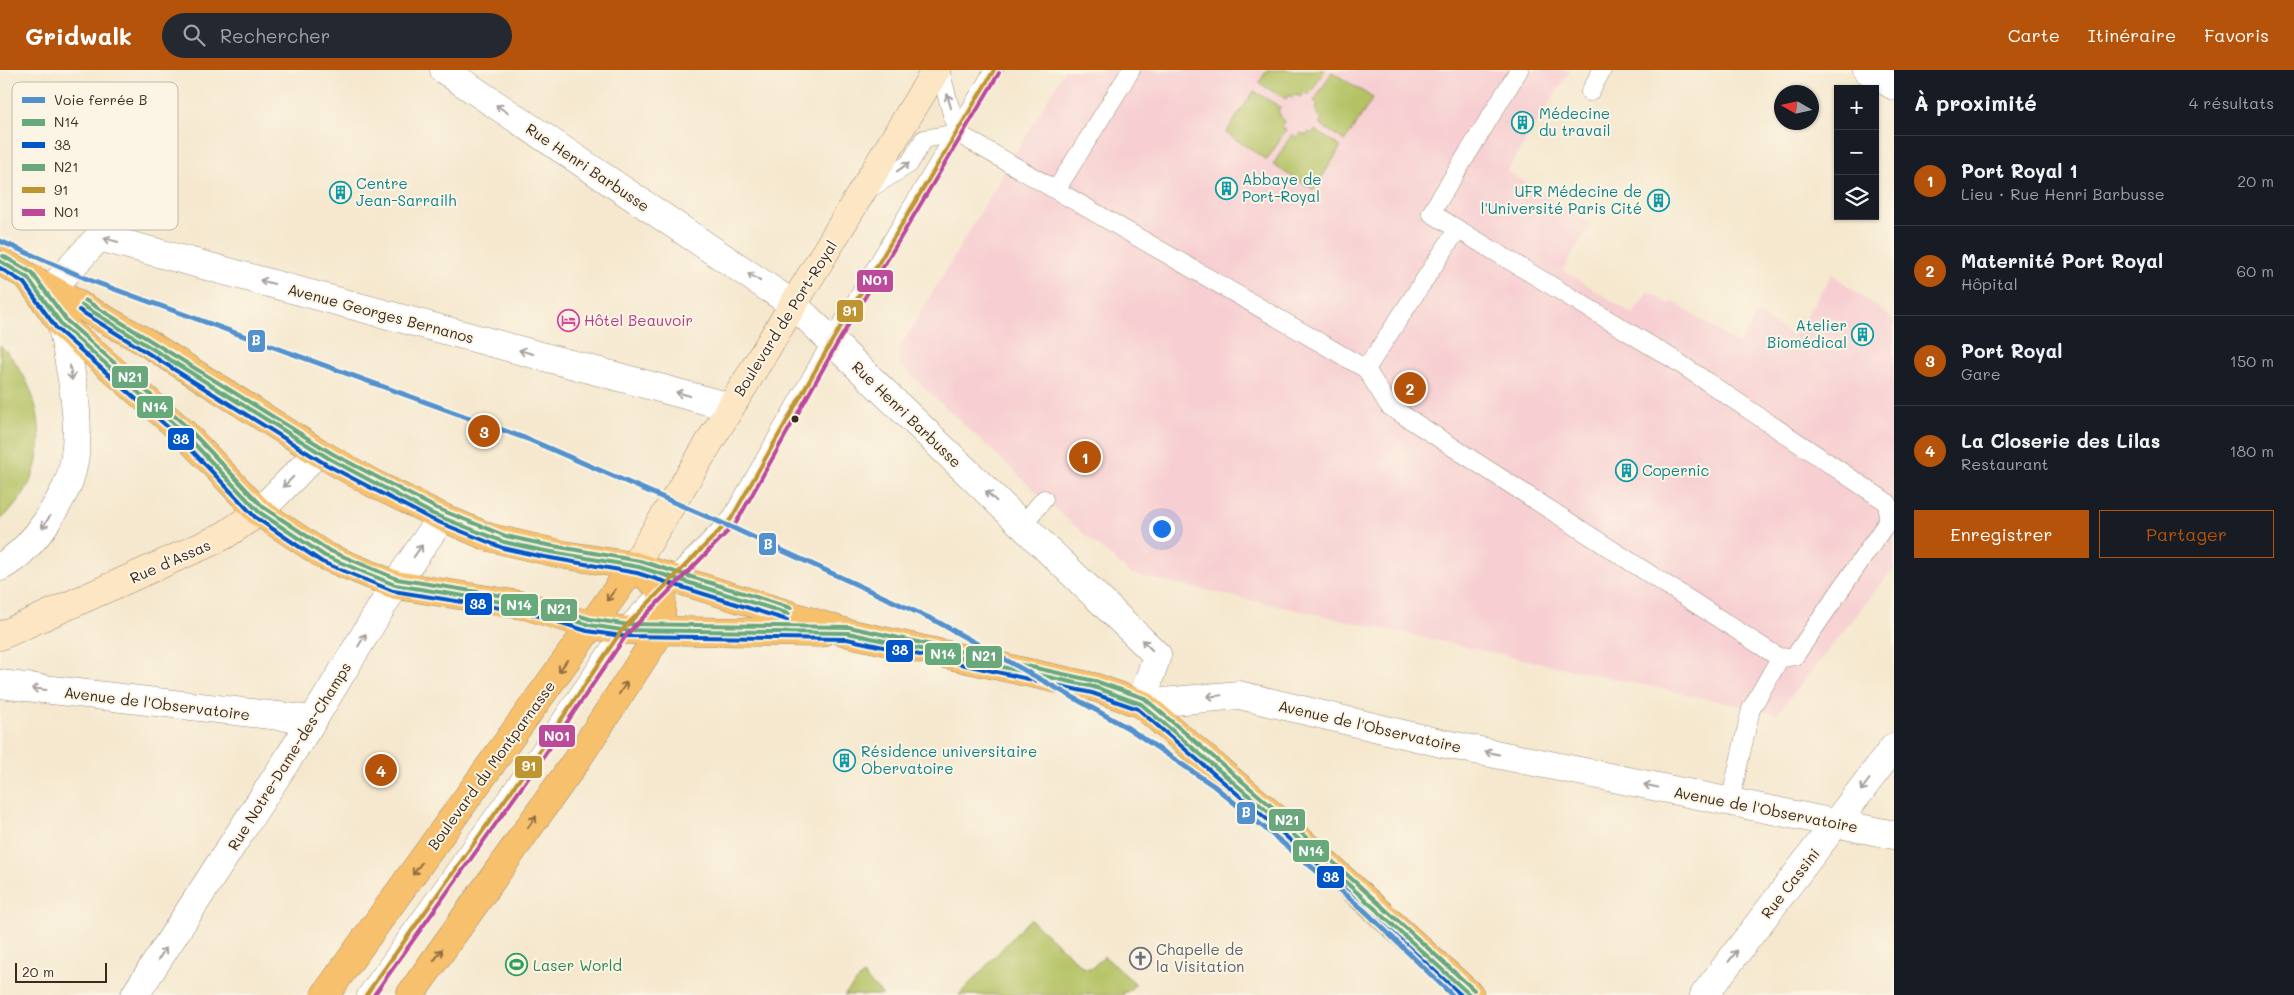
<!DOCTYPE html>
<html lang="fr">
<meta charset="utf-8">
<style>
:root{--surface:#171b24;--page:#242831;--text:#f1f3f6;--muted:#9ea1a6;--line:#363941;--accent:#b45309}
body{margin:0;font-family:Mali,sans-serif;background:var(--page);color:var(--text)}
.controls{position:absolute;right:15px;top:15px;display:grid;overflow:hidden;border-radius:0px;box-shadow:0 1px 4px #0004}
.controls button{width:45px;height:45px;display:grid;place-items:center;padding:0;border:0;border-bottom:1px solid var(--line);background:var(--surface);color:var(--text);font:25px sans-serif}
.compass{position:absolute;left:1774px;top:15px;width:45px;height:45px;border-radius:50%;background:var(--surface);box-shadow:0 1px 4px #0004;rotate:279deg}
.scale{position:absolute;left:15px;bottom:12px;width:92px;box-sizing:border-box;padding-left:5px;border:2px solid #3b2a1e;border-top:0;font-size:14px;line-height:18px;white-space:nowrap;color:#3b2a1e;-webkit-text-stroke:4px #fcf5e5;paint-order:stroke}
.you{position:absolute;left:1161px;top:458px;width:18px;height:18px;margin:-12px;border:4px solid #fff;border-radius:50%;background:#1a73e8;box-shadow:0 0 0 8px #1a73e833}
.badge{display:grid;place-items:center;width:32px;height:32px;border-radius:50%;background:var(--accent);color:#fff;font-size:16px;font-weight:700}
.pin{position:absolute;translate:-50% -50%;border:2px solid #fff;box-shadow:0 1px 5px #0006}
.list{margin:0;padding:0;list-style:none}
h2{display:flex;justify-content:space-between;align-items:center;height:65px;margin:0;padding:0 20px;font-size:21px}
h2 small{font-size:16px;font-weight:400;color:var(--muted)}
.list li{display:grid;grid-template-columns:32px 1fr auto;gap:15px;align-items:center;box-sizing:border-box;height:90px;padding:0 20px;border-top:1px solid var(--line)}
.list b{display:block;font-size:19px;white-space:nowrap}
.list p{margin:0;font-size:16px;white-space:nowrap;color:var(--muted)}
.list em{font-size:16px;font-style:normal;color:var(--muted)}
.actions{display:flex;gap:10px;padding:15px 20px}
.actions a{flex:1;padding:11px 0;border:1px solid var(--accent);border-radius:0px;text-align:center;font-size:18px;color:var(--accent)}
.actions .main{background:var(--accent);color:#fff}
.icon{flex:none;width:28px;height:28px;fill:none;stroke:currentColor;stroke-width:2;stroke-linecap:round;stroke-linejoin:round}
.map{position:relative;flex:none;width:1894px;height:925px;overflow:hidden}
header{display:flex;align-items:center;gap:30px;box-sizing:border-box;height:70px;padding:0 25px;background:var(--accent);color:#fff}
header strong{font-size:24px}
nav{display:flex;gap:28px;margin-inline-start:auto;font-size:18px}
.search{width:350px;height:45px;background:var(--page);display:flex;align-items:center;gap:12px;box-sizing:border-box;padding:0 18px;border-radius:28px;color:var(--muted);font-size:19px}
main{display:flex}
aside{flex:1;background:var(--surface)}
.map>svg:first-child{display:block}
</style>
<header>
<strong>Gridwalk</strong>
<div class="search"><svg class="icon" aria-label="search" viewBox="0 0 24 24"><circle cx="10" cy="10" r="6"/><path d="M15 15l6 6"/></svg>Rechercher</div>
<nav><a>Carte</a><a>Itinéraire</a><a>Favoris</a></nav>
</header>
<main>
<div class="map">
<svg width="1894" height="925" viewBox="0 0 1894 925">
<rect width="100%" height="100%" fill="#fcf5e5"/>
<filter id="ink" filterUnits="userSpaceOnUse"><feTurbulence type="fractalNoise" baseFrequency=".02" numOctaves="2"/><feDisplacementMap in="SourceGraphic" scale="10" xChannelSelector="R" yChannelSelector="G"/><feConvolveMatrix kernelMatrix="1 2 1 2 8 2 1 2 1" color-interpolation-filters="sRGB"/></filter>
<filter id="wash" filterUnits="userSpaceOnUse"><feTurbulence type="fractalNoise" baseFrequency=".0096" numOctaves="4" result="noise"/><feDisplacementMap in="SourceGraphic" scale="20" xChannelSelector="R" yChannelSelector="G"/><feGaussianBlur stdDeviation="1.12" result="paint"/><feColorMatrix in="noise" values="0 0 0 0 0 0 0 0 0 0 0 0 0 0 0 0 0 1.4 0 .05"/><feComposite in="paint" operator="in"/></filter>
<g filter="url(#wash)">
<rect width="100%" height="100%" fill="#f5e8cf"/>
<path fill="#f7cfd2" d="M 1065,0 L 1570,0 L 1507,101 L 1591,154 L 1563,200 L 1633,244 L 1648,221 L 1669,234 L 1672,231 L 1738,274 L 1758,244 L 1793,266 L 1832,204 L 1894,250 L 1894,498 L 1777,644 L 1131,504 L 1044,429 L 899,294 L 898,281 Z"/>
<g fill="#b4c264" stroke="#787641">
<path d="M 1267,0 L 1325,0 L 1309,25 L 1304,22 L 1300,27 L 1297,25 L 1291,27 L 1288,25 L 1286,29 L 1259,13 Z"/>
<path d="M 1332,2 L 1373,28 L 1345,71 L 1319,54 L 1322,50 L 1315,40 L 1318,35 L 1314,31 Z"/>
<path d="M 1254,21 L 1280,37 L 1278,41 L 1284,52 L 1281,57 L 1286,60 L 1267,90 L 1226,63 Z"/>
<path d="M 1315,60 L 1341,77 L 1314,120 L 1273,95 L 1292,64 L 1297,68 L 1300,63 L 1306,65 L 1310,62 L 1313,64 Z"/>
<path d="M 0,275 C 49,322 56,405 0,450 Z"/>
<path d="M 1030,849 L 1084,898 L 1092,898 L 1104,886 L 1136,914 L 1127,922 L 1123,922 L 1124,925 L 959,925 Z"/>
<path d="M 863,905 L 883,925 L 844,925 Z"/>
</g>
</g>
<g filter="url(#ink)">
<g fill="none" stroke-linecap="round" stroke-linejoin="round">
<defs>
<g id="lane">
<path d="M 940,0 L 957,63"/>
<path d="M 1590,22 L 1602,0"/>
<path d="M 867,120 L 909,94 L 924,69 L 957,63 L 1366,299 L 1457,160"/>
<path d="M 1056,120 L 1131,0"/>
<path d="M 1366,299 L 1389,336 L 1780,588 L 1795,586 L 1888,451 L 1888,433 L 1673,289 L 1431,143 L 1519,0"/>
<path d="M 1022,455 L 1044,429"/>
<path d="M 1730,732 L 1751,639 L 1780,588"/>
<path d="M 366,925 L 539,682 L 622,560 L 731,449 L 832,271 L 994,0"/>
</g>
<g id="street">
<path d="M 444,0 L 794,235 L 1157,585 L 1141,634 L 1239,625 L 1441,673 L 1894,765"/>
<path d="M 1867,0 L 1894,16"/>
<path d="M 52,218 L 99,167 L 730,337"/>
<path d="M 259,442 L 318,382"/>
<path d="M 0,497 C 18,488 36,468 47,451 C 55,438 63,426 69,411 C 86,362 71,304 62,255"/>
<path d="M 0,614 L 313,650"/>
<path d="M 135,925 L 313,650 L 395,515 L 442,447"/>
<path d="M 1704,925 L 1894,677"/>
</g>
<g id="secondary">
<path d="M 634,496 L 936,0"/>
<path d="M 0,566 L 209,473 L 225,465 L 259,442"/>
</g>
<g id="primary">
<path d="M 0,191 L 144,271 L 318,382 L 374,414 L 442,447 L 488,467 L 565,485 L 634,496 L 848,563 L 1094,617 L 1141,634 L 1273,746 L 1470,925"/>
<path d="M 31,211 L 62,255 L 183,362 L 259,442 L 325,486 L 395,515 L 527,536 L 589,555 L 622,560 L 821,563"/>
<path d="M 325,925 L 634,496"/>
<path d="M 410,925 L 576,691 L 661,561 L 662,520 L 637,498"/>
</g>
</defs>
<use href="#lane" stroke="#988976" stroke-width="19"/>
<use href="#street" stroke="#988976" stroke-width="29"/>
<use href="#secondary" stroke="#988976" stroke-width="29"/>
<use href="#primary" stroke="#988976" stroke-width="29"/>
<use href="#lane" stroke="#fff" stroke-width="18"/>
<use href="#street" stroke="#fff" stroke-width="28"/>
<use href="#secondary" stroke="#fce6c4" stroke-width="28"/>
<use href="#primary" stroke="#f7c06c" stroke-width="28"/>
<defs>
<g id="bus-1">
<path d="M 0,191 L 28,208 L 62,255 L 183,362 L 259,442 L 325,486 L 395,515 L 527,536 L 589,555 L 622,560 L 848,563 L 1094,617 L 1141,634 L 1273,746 L 1470,925"/>
<path d="M 82,235 L 330,389 L 433,444 L 504,472 L 540,480 L 639,497 L 789,544"/>
</g>
<g id="bus-2">
<path d="M 0,198 L 24,213 L 57,259 L 179,367 L 255,447 L 322,492 L 393,521 L 526,542 L 587,561 L 622,566 L 847,569 L 1092,623 L 1138,639 L 1269,751 L 1461,925"/>
<path d="M 79,240 L 327,395 L 431,449 L 503,478 L 539,486 L 637,503 L 787,550"/>
</g>
<g id="bus-3">
<path d="M 3,186 L 32,203 L 67,251 L 187,357 L 263,437 L 328,480 L 397,509 L 528,530 L 590,549 L 623,554 L 849,557 L 1095,611 L 1144,628 L 1277,741 L 1474,920"/>
<path d="M 85,230 L 333,384 L 436,438 L 506,466 L 542,474 L 640,491 L 791,538"/>
</g>
<path id="bus-4" d="M 366,925 L 539,682 L 622,560 L 731,449 L 832,271 L 994,0"/>
<path id="bus-5" d="M 374,925 L 544,686 L 627,564 L 736,453 L 837,274 L 999,3"/>
</defs>
<use href="#bus-1" stroke="#fcf5e5" stroke-width="8"/>
<use href="#bus-2" stroke="#fcf5e5" stroke-width="8"/>
<use href="#bus-3" stroke="#fcf5e5" stroke-width="8"/>
<use href="#bus-4" stroke="#fcf5e5" stroke-width="8"/>
<use href="#bus-5" stroke="#fcf5e5" stroke-width="8"/>
<use href="#bus-1" stroke="#66aa7c" stroke-width="4"/>
<use href="#bus-2" stroke="#0055c8" stroke-width="4"/>
<use href="#bus-3" stroke="#6ba77d" stroke-width="4"/>
<use href="#bus-4" stroke="#bf9534" stroke-width="4"/>
<use href="#bus-5" stroke="#bb4a9b" stroke-width="4"/>
<defs>
<path id="rail-1" d="M 0,171 L 92,211 L 530,370 L 731,457 L 936,551 L 1128,658 L 1214,716 L 1366,842 L 1452,925"/>
</defs>
<use href="#rail-1" stroke="#fcf5e5" stroke-width="9"/>
<use href="#rail-1" stroke="#5291ce" stroke-width="5"/>
</g>
<defs><path id="oneway-shaft" d="M-6 0H5M1.5-3L5.5 0L1.5 3" fill="none" stroke-width="1.6" stroke-linecap="round" stroke-linejoin="round" transform="scale(1.25)"/></defs>
<g stroke="#a79f9a">
<use href="#oneway-shaft" transform="translate(949 31) rotate(-106)"/>
<use href="#oneway-shaft" transform="translate(502 39) rotate(-146)"/>
<use href="#oneway-shaft" transform="translate(903 97) rotate(-36)"/>
<use href="#oneway-shaft" transform="translate(111 170) rotate(-165)"/>
<use href="#oneway-shaft" transform="translate(754 207) rotate(-146)"/>
<use href="#oneway-shaft" transform="translate(267 212) rotate(-165)"/>
<use href="#oneway-shaft" transform="translate(526 282) rotate(-165)"/>
<use href="#oneway-shaft" transform="translate(71 303) rotate(82)"/>
<use href="#oneway-shaft" transform="translate(683 324) rotate(-164)"/>
<use href="#oneway-shaft" transform="translate(288 412) rotate(135)"/>
<use href="#oneway-shaft" transform="translate(991 426) rotate(-136)"/>
<use href="#oneway-shaft" transform="translate(46 452) rotate(124)"/>
<use href="#oneway-shaft" transform="translate(418 481) rotate(-55)"/>
<use href="#oneway-shaft" transform="translate(362 570) rotate(-59)"/>
<use href="#oneway-shaft" transform="translate(1147 575) rotate(-135)"/>
<use href="#oneway-shaft" transform="translate(39 619) rotate(-173)"/>
<use href="#oneway-shaft" transform="translate(1214 626) rotate(174)"/>
<use href="#oneway-shaft" transform="translate(1492 683) rotate(-168)"/>
<use href="#oneway-shaft" transform="translate(1865 715) rotate(127)"/>
<use href="#oneway-shaft" transform="translate(1651 716) rotate(-168)"/>
<use href="#oneway-shaft" transform="translate(162 884) rotate(-57)"/>
<use href="#oneway-shaft" transform="translate(1733 886) rotate(-52)"/>
</g>
<g stroke="#906e41">
<use href="#oneway-shaft" transform="translate(611 525) rotate(127)"/>
<use href="#oneway-shaft" transform="translate(563 596) rotate(125)"/>
<use href="#oneway-shaft" transform="translate(623 618) rotate(-57)"/>
<use href="#oneway-shaft" transform="translate(532 752) rotate(-55)"/>
<use href="#oneway-shaft" transform="translate(417 799) rotate(126)"/>
<use href="#oneway-shaft" transform="translate(438 885) rotate(-55)"/>
</g>
</g>
<defs>
<symbol id="building-ring" viewBox="-11 -11 22 22"><circle r="9.5" fill="#fcf5e5" stroke="#0f9aa8" stroke-width="1.5"/><path d="M-4-6H4V6H1V3H-1V6H-4ZM-2.5-4.3h1.7v1.8h-1.7ZM.8-4.3h1.7v1.8H.8ZM-2.5-1h1.7V.8h-1.7ZM.8-1h1.7V.8H.8Z" fill="#0f9aa8"/></symbol>
<symbol id="hotel-ring" viewBox="-11 -11 22 22"><circle r="9.5" fill="#fcf5e5" stroke="#d1479c" stroke-width="1.5"/><path d="M-6-4.5h1.5V1H6V5H4.5V3h-9V5H-6ZM-4 0a1.8 1.8 0 1 1 3.6 0ZM.5 0V-2.5h3Q6-2.5 6 0Z" fill="#d1479c"/></symbol>
<symbol id="church-ring" viewBox="-11 -11 22 22"><circle r="9.5" fill="#fcf5e5" stroke="#6b7280" stroke-width="1.5"/><path d="M-1.2-6h2.4v3.5h3.3v2.4h-3.3V6h-2.4V-.1h-3.3v-2.4h3.3Z" fill="#6b7280"/></symbol>
<symbol id="stadium-ring" viewBox="-11 -11 22 22"><circle r="9.5" fill="#fcf5e5" stroke="#2e9e5b" stroke-width="1.5"/><path d="M0-5a6.5 5 0 1 0 0 10a6.5 5 0 1 0 0-10ZM-3.5-1.8h7v3.6h-7Z" fill="#2e9e5b"/></symbol>
</defs>
<g fill-rule="evenodd">
<use href="#building-ring" x="1510" y="40" width="25" height="25"/>
<use href="#building-ring" x="1214" y="106" width="25" height="25"/>
<use href="#building-ring" x="328" y="110" width="25" height="25"/>
<use href="#building-ring" x="1646" y="118" width="25" height="25"/>
<use href="#hotel-ring" x="556" y="238" width="25" height="25"/>
<use href="#building-ring" x="1850" y="252" width="25" height="25"/>
<use href="#building-ring" x="1614" y="388" width="25" height="25"/>
<use href="#building-ring" x="832" y="678" width="25" height="25"/>
<use href="#church-ring" x="1128" y="876" width="25" height="25"/>
<use href="#stadium-ring" x="504" y="882" width="25" height="25"/>
</g>
<circle fill="#3b2a1e" stroke="#fcf5e5" stroke-width="2" cx="795" cy="349" r="4.5"/>
<g text-anchor="middle" dominant-baseline="central" stroke-width="4" stroke-linejoin="round" paint-order="stroke">
<g font-size="15" fill="#0d838f" stroke="#fcf5e5" text-anchor="start">
<text x="1539" y="43">Médecine<tspan x="1539" dy="17">du travail</tspan></text>
<text x="1242" y="109">Abbaye de<tspan x="1242" dy="17">Port-Royal</tspan></text>
<text x="356" y="113">Centre<tspan x="356" dy="17">Jean-Sarrailh</tspan></text>
<text x="1642" y="121" text-anchor="end">UFR Médecine de<tspan x="1642" dy="17">l'Université Paris Cité</tspan></text>
<text x="1847" y="255" text-anchor="end">Atelier<tspan x="1847" dy="17">Biomédical</tspan></text>
<text x="1642" y="400">Copernic</text>
<text x="861" y="681">Résidence universitaire<tspan x="861" dy="17">Obervatoire</tspan></text>
</g>
<g font-size="15" fill="#3b2a1e" stroke="#fcf5e5">
<text transform="translate(588 97) rotate(34)">Rue Henri Barbusse</text>
<text transform="translate(381 243) rotate(15)">Avenue Georges Bernanos</text>
<text transform="translate(785 248) rotate(-58)">Boulevard de Port-Royal</text>
<text transform="translate(907 344) rotate(44)">Rue Henri Barbusse</text>
<text transform="translate(170 491) rotate(-24)">Rue d'Assas</text>
<text transform="translate(157 633) rotate(7)">Avenue de l'Observatoire</text>
<text transform="translate(1370 656) rotate(13)">Avenue de l'Observatoire</text>
<text transform="translate(289 686) rotate(-58)">Rue Notre-Dame-des-Champs</text>
<text transform="translate(491 695) rotate(-54)">Boulevard du Montparnasse</text>
<text transform="translate(1766 739) rotate(11)">Avenue de l'Observatoire</text>
<text transform="translate(1790 813) rotate(-52)">Rue Cassini</text>
</g>
<g font-size="15" fill="#b23c85" stroke="#fcf5e5" text-anchor="start">
<text x="584" y="250">Hôtel Beauvoir</text>
</g>
<g font-size="15" fill="#5b616d" stroke="#fcf5e5" text-anchor="start">
<text x="1156" y="879">Chapelle de<tspan x="1156" dy="17">la Visitation</tspan></text>
</g>
<g font-size="15" fill="#27864d" stroke="#fcf5e5" text-anchor="start">
<text x="533" y="895">Laser World</text>
</g>
</g>
<rect x="12" y="12" width="166" height="148" rx="8" fill="#fcf5e5" stroke="#c2b8a9" stroke-width="1"/>
<rect x="22" y="27" width="23" height="6" fill="#5291ce"/>
<rect x="22" y="49" width="23" height="7" fill="#66aa7c"/>
<rect x="22" y="72" width="23" height="6" fill="#0055c8"/>
<rect x="22" y="94" width="23" height="7" fill="#6ba77d"/>
<rect x="22" y="117" width="23" height="6" fill="#bf9534"/>
<rect x="22" y="139" width="23" height="7" fill="#bb4a9b"/>
<g font-size="14" fill="#3b2a1e">
<text x="54" y="35">Voie ferrée B</text>
<text x="54" y="57">N14</text>
<text x="54" y="80">38</text>
<text x="54" y="102">N21</text>
<text x="54" y="125">91</text>
<text x="54" y="147">N01</text>
</g>
<g stroke="#fcf5e5" stroke-width="2">
<rect x="856" y="199" width="38" height="24" rx="5" fill="#bb4a9b"/>
<rect x="836" y="229" width="28" height="24" rx="5" fill="#bf9534"/>
<rect x="247" y="259" width="19" height="24" rx="5" fill="#5291ce"/>
<rect x="111" y="295" width="38" height="24" rx="5" fill="#6ba77d"/>
<rect x="136" y="325" width="38" height="24" rx="5" fill="#66aa7c"/>
<rect x="167" y="357" width="28" height="24" rx="5" fill="#0055c8"/>
<rect x="758" y="462" width="19" height="24" rx="5" fill="#5291ce"/>
<rect x="464" y="522" width="29" height="24" rx="5" fill="#0055c8"/>
<rect x="500" y="523" width="39" height="24" rx="5" fill="#66aa7c"/>
<rect x="540" y="528" width="38" height="24" rx="5" fill="#6ba77d"/>
<rect x="885" y="569" width="29" height="24" rx="5" fill="#0055c8"/>
<rect x="924" y="572" width="38" height="24" rx="5" fill="#66aa7c"/>
<rect x="965" y="575" width="38" height="24" rx="5" fill="#6ba77d"/>
<rect x="538" y="654" width="38" height="24" rx="5" fill="#bb4a9b"/>
<rect x="514" y="685" width="29" height="24" rx="5" fill="#bf9534"/>
<rect x="1236" y="731" width="20" height="24" rx="5" fill="#5291ce"/>
<rect x="1268" y="738" width="38" height="24" rx="5" fill="#6ba77d"/>
<rect x="1292" y="769" width="38" height="24" rx="5" fill="#66aa7c"/>
<rect x="1316" y="795" width="29" height="24" rx="5" fill="#0055c8"/>
</g>
<g font-size="14" text-anchor="middle" font-weight="bold" fill="#fff">
<text x="875" y="215">N01</text>
<text x="850" y="246">91</text>
<text x="256" y="275">B</text>
<text x="130" y="312">N21</text>
<text x="155" y="342">N14</text>
<text x="181" y="374">38</text>
<text x="768" y="479">B</text>
<text x="478" y="539">38</text>
<text x="519" y="540">N14</text>
<text x="559" y="544">N21</text>
<text x="900" y="585">38</text>
<text x="943" y="589">N14</text>
<text x="984" y="591">N21</text>
<text x="557" y="671">N01</text>
<text x="529" y="701">91</text>
<text x="1246" y="747">B</text>
<text x="1287" y="755">N21</text>
<text x="1311" y="786">N14</text>
<text x="1331" y="812">38</text>
</g>
</svg>
<div class="controls">
<button>+</button>
<button>−</button>
<button><svg class="icon" aria-label="layers" viewBox="0 0 24 24"><path d="M12 4l9 5-9 5-9-5zM3 14l9 5 9-5"/></svg></button>
</div>
<svg class="compass" viewBox="-18 -18 36 36"><path d="M0-13l5 13h-10z" fill="#e53935"/><path d="M0 13l5-13h-10z" fill="#9ea1a6"/></svg>
<div class="scale">20 m</div>
<div class="you"></div>
<div class="pin badge" style="left:1085px;top:387px">1</div>
<div class="pin badge" style="left:1410px;top:318px">2</div>
<div class="pin badge" style="left:484px;top:361px">3</div>
<div class="pin badge" style="left:381px;top:700px">4</div>
</div>
<aside>
<h2>À proximité<small>4 résultats</small></h2>
<ul class="list">
<li><span class="badge">1</span><div><b>Port Royal 1</b><p>Lieu · Rue Henri Barbusse</p></div><em>20 m</em></li>
<li><span class="badge">2</span><div><b>Maternité Port Royal</b><p>Hôpital</p></div><em>60 m</em></li>
<li><span class="badge">3</span><div><b>Port Royal</b><p>Gare</p></div><em>150 m</em></li>
<li><span class="badge">4</span><div><b>La Closerie des Lilas</b><p>Restaurant</p></div><em>180 m</em></li>
</ul>
<div class="actions"><a class="main">Enregistrer</a><a>Partager</a></div>
</aside>
</main>
